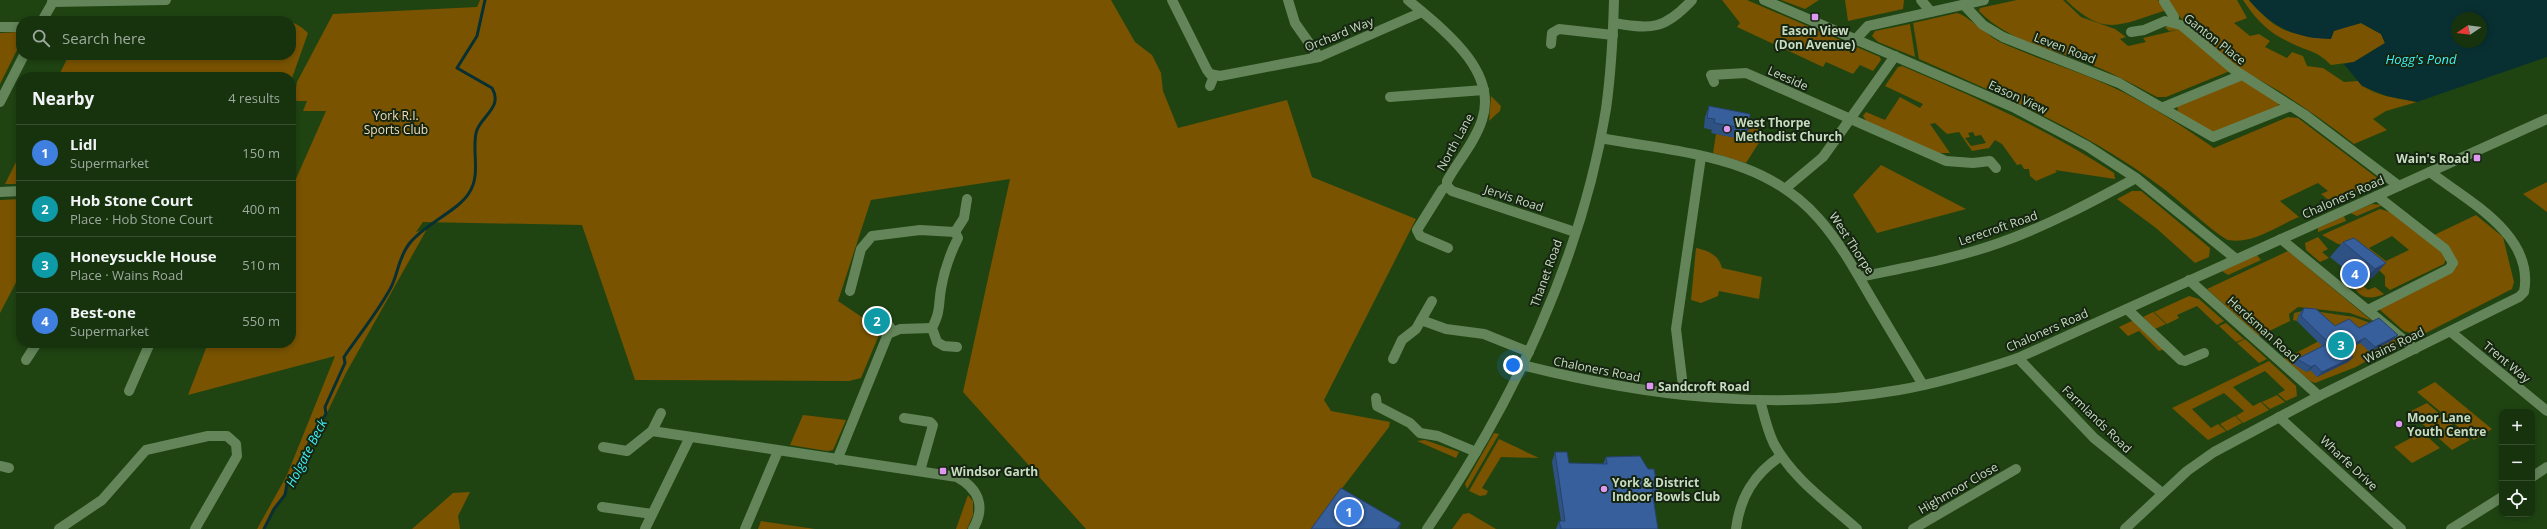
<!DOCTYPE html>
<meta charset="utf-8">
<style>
:root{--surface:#17330e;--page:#243f1c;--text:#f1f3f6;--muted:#9eaa9e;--line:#364e2e;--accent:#8c9099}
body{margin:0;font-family:"Open Sans",sans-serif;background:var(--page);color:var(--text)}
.controls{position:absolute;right:12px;bottom:12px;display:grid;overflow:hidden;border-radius:8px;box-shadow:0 2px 6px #0003}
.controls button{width:36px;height:36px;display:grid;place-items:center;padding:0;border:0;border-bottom:1px solid var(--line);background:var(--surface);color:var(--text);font:20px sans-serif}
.compass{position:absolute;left:2451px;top:12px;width:36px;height:36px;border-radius:50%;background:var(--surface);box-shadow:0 2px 6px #0003;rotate:257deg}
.you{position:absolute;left:1513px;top:365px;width:14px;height:14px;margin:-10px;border:3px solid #fff;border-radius:50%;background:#1a73e8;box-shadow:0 0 0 6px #1a73e833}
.badge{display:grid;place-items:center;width:26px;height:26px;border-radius:50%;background:var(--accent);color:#fff;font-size:13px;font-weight:700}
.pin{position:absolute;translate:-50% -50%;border:2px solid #fff;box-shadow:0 1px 4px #0006}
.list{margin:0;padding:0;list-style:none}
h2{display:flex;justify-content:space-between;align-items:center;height:52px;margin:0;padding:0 16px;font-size:17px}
h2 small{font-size:13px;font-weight:400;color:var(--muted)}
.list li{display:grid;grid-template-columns:26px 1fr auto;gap:12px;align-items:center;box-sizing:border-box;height:56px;padding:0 16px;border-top:1px solid var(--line)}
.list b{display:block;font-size:15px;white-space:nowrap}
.list p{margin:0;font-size:13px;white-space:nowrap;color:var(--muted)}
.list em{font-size:13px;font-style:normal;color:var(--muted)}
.icon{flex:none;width:22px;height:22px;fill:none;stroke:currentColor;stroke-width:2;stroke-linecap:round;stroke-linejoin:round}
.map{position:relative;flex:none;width:2547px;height:529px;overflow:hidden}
.search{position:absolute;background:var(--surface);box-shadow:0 2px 6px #0003;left:16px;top:16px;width:280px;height:44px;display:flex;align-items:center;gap:10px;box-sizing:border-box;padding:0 14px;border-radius:16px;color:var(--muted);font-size:15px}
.panel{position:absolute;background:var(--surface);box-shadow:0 2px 6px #0003;left:16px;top:72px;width:280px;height:276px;border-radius:16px}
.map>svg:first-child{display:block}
</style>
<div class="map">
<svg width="2547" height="529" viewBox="0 0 2547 529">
<rect width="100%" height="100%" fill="#1f4412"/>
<g fill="#795300" fill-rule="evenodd">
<path d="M 480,0 L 1111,0 L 1135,42 L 1152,55 L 1161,73 L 1163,91 L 1178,128 L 1287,100 L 1312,177 L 1416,219 L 1324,400 L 1331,411 L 1390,422 L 1389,427 L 1311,529 L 1086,529 L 963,392 L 1010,179 L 871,200 L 838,301 L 881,330 L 861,378 L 849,381 L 635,380 L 582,225 L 423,222 L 416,232 L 427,229 L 346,373 L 315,438 L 264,529 L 257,529 L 287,475 L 335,356 L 188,395 L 208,343 L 291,343 L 291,182 L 295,181 L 326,111 L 303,111 L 307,101 L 297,101 L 294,99 L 297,82 L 333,14 L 477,7 Z"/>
<path d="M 1722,0 L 1747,0 L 1880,57 L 1881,60 L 1873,71 L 1860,65 L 1853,74 L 1826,62 L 1823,67 L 1737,27 L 1740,23 Z"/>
<path d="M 1781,0 L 1819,0 L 1805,9 Z"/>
<path d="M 1845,0 L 1904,0 L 1903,9 L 1848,21 Z"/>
<path d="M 2017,0 L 2063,0 L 2081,17 L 2115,29 L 2126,37 L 2120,39 L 2128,46 L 2146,42 L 2143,38 L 2177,30 L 2169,31 L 2165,27 L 2175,26 L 2230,71 L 2166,97 L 2157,97 C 2133,84 2108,71 2083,61 C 2047,48 2007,40 1979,11 L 1980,8 Z"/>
<path d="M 2066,0 L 2158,0 L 2167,10 C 2120,24 2106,39 2066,0 Z"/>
<path d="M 2167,0 L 2237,0 L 2247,18 L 2234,23 L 2250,36 L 2259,34 L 2270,41 L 2265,47 L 2287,58 L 2292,52 L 2303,56 L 2307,66 L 2323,68 L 2344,82 L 2358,81 C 2371,96 2398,98 2417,102 L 2386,111 L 2373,119 L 2387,130 L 2354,144 C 2330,125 2305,108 2279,91 C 2265,83 2251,75 2237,67 C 2213,54 2182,22 2167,0 Z"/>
<path d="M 2243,0 L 2249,0 C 2289,47 2308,36 2361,23 L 2381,34 L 2385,43 L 2354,62 L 2331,65 C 2316,50 2309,52 2291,43 C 2269,33 2256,20 2243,0 Z"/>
<path d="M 1957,13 C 1969,16 1987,36 2002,43 C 2037,59 2074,69 2110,86 C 2147,103 2181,125 2214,148 L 2288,117 L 2298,118 L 2376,177 L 2376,182 L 2331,202 L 2321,194 L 2328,191 L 2318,183 L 2280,201 L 2299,217 C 2277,226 2252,245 2228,240 C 2219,237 2176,198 2164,189 C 2089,132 2005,97 1919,59 L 1913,23 Z"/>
<path d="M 269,18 C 286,20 296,21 308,33 L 291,81 L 291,77 L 58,77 L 69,55 L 291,55 L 291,21 L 179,21 Z"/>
<path d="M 1910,24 L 1915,57 L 1878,42 L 1872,36 L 1875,31 Z"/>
<path d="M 18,32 L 21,34 L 21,42 L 0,84 L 0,33 Z"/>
<path d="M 1902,66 C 1975,97 2047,129 2114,173 L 2115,179 L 2055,170 L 2057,172 L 2036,181 L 2030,176 L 2029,169 L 2024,169 L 2021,164 L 2017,165 L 2002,144 L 1995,140 L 1989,148 L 1972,151 L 1959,132 L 1947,134 L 1935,123 L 1930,124 L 1950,153 L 1934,153 L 1867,122 L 1863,116 L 1866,112 L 1885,120 L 1900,97 L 1920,108 L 1923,104 L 1885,86 L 1898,67 ZM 1973,132 L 1975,136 L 1981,135 L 1986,143 L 1971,146 L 1965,138 L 1970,137 L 1968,133 Z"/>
<path d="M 2238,80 L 2249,82 L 2279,101 L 2278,109 L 2217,133 L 2205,132 L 2178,113 L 2177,105 Z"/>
<path d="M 1491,96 L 1501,106 L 1500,111 L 1489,121 Z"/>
<path d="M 1739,117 L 1765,133 L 1746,163 L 1713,153 L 1716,134 L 1738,138 L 1738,141 L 1745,142 L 1746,124 Z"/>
<path d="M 21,152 L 21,184 L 5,184 Z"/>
<path d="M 1881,165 L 1966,209 L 1877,233 L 1853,195 Z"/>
<path d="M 2547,182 L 2547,212 L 2523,194 Z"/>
<path d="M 2132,191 L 2141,191 L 2210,248 L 2209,257 L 2195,263 L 2156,228 L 2117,199 Z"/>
<path d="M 21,199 L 21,273 L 0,313 L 0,200 Z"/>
<path d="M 2372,204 L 2383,205 L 2357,216 L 2350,213 Z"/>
<path d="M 2380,209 L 2390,212 L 2441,251 L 2446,259 L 2444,264 L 2390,290 L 2385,286 L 2385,276 L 2378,269 L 2383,267 L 2346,245 L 2338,244 L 2322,235 ZM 2392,236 L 2409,250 L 2386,261 L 2369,248 Z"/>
<path d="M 2476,215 L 2503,237 L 2514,282 L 2512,289 L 2420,336 L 2404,331 L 2379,309 L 2456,268 L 2457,266 L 2432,236 Z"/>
<path d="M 2344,216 L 2346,221 L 2318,232 L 2318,228 Z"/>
<path d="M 2318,237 L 2328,249 L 2322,252 L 2329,258 L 2320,262 L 2306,250 L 2305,243 Z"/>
<path d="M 1696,248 C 1707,250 1719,255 1722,268 L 1762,277 L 1759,299 L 1719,291 L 1718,296 L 1701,303 L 1691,300 Z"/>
<path d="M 2288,251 L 2372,321 L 2350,313 L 2298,307 L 2289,314 L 2290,321 L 2259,336 L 2207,289 Z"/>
<path d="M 2257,255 L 2261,260 L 2228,275 L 2222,271 Z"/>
<path d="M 2361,284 L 2368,290 L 2375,287 L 2384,294 C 2373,299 2361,300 2354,287 Z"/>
<path d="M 2189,296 L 2199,299 L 2224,321 L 2217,325 L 2197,306 L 2177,315 L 2179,318 L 2167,324 L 2154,312 Z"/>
<path d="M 2307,310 L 2354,317 L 2373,324 C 2340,340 2329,330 2299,314 L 2297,321 L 2293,320 L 2294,313 Z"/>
<path d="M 2153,312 L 2166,324 L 2155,329 L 2143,317 Z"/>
<path d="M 2134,320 L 2165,349 L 2159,351 L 2139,331 L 2128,336 L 2119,327 Z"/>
<path d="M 2226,323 L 2244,339 L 2236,342 L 2219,326 Z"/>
<path d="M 2374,324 L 2396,341 L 2396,344 L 2356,367 L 2315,383 L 2310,381 L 2284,359 L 2321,340 L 2342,352 L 2360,343 Z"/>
<path d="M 2245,339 L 2267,359 L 2259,363 L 2237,343 Z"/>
<path d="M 2269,361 L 2296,386 L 2297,396 L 2286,401 L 2278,394 L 2285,390 L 2265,371 L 2233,387 L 2253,406 L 2261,402 L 2269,410 L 2243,423 L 2236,416 L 2244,411 L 2224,393 L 2192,409 L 2211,428 L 2218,424 L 2226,431 L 2208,440 L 2172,408 Z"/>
<path d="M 2435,382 L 2492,429 L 2474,440 L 2417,392 Z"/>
<path d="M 2277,395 L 2285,402 L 2270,409 L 2262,402 Z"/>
<path d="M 2427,403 L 2470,440 L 2452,450 L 2409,412 Z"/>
<path d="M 803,415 L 846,420 L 833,450 L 827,451 L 790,445 Z"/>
<path d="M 2235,416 L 2242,423 L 2227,431 L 2220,424 Z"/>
<path d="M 2422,432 L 2440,448 L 2412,463 L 2394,447 Z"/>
<path d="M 1494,433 L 1499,434 L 1467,489 L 1465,484 Z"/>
<path d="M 1499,439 L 1539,458 L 1501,457 L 1482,488 L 1488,491 L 1486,495 L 1480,496 L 1469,491 Z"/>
<path d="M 1425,440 L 1459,452 L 1456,458 L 1417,441 Z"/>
<path d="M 470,492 L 458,516 L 460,529 L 412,529 L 453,493 Z"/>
<path d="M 968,495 L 973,501 L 973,515 L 967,529 L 956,529 Z"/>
<path d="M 1469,513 L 1496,529 L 1497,529 L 1452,529 L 1463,514 Z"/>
<path d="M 761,521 L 815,529 L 758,529 Z"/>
</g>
<path fill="#083032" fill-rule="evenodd" d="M 2249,0 L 2547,0 L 2547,57 L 2417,102 L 2387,96 L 2362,86 L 2344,64 L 2354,62 L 2385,43 L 2381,34 L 2361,23 L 2334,31 L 2331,39 C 2296,39 2272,27 2249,0 ZM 2457,18 L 2481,18 L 2481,42 L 2457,42 Z"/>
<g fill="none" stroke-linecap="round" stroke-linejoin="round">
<path stroke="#083032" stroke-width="3" d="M 264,529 L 274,509 L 285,495 L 287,484 L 297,472 L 314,431 L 326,414 L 325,407 L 345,363 L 344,357 C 359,335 376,314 389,291 C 398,277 397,260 409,244 C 424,224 458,211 469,193 C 481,175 472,153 476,133 C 479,117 504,108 492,88 L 457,68 L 477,36 L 485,0"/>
<g stroke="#638559" stroke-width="10">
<path d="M 1172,0 L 1207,70 L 1210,74 L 1220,76 L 1319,57 L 1422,12"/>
<path d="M 1288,0 L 1295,23 L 1319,57"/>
<path d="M 1408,0 C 1441,28 1499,70 1482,120 C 1475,142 1458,161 1447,181 L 1447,186 L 1442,190 L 1417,230 L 1420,236 L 1448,248"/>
<path d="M 1764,0 L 2015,108 L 2087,146 L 2136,178 L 2236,259"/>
<path d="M 1921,0 L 1931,12"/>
<path d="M 2164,1 L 2174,17 L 2173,22"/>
<path d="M 52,2 L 166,0"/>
<path d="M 1964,5 L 1983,25 L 2003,37 L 2119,83 L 2213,137 L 2291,106"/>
<path d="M 42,21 L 54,0"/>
<path d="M 1614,23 C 1652,30 1665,29 1692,0"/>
<path d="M 0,27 L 21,27"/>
<path d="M 2131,32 L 2144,30 L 2165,21 L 2181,25 L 2233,69 L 2305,115 L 2399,186"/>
<path d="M 1856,39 L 1868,26 L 1984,0"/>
<path d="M 1551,44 L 1552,33 L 1559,29 L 1613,35"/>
<path d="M 1714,82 L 1711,75 L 1746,73 L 1946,161 L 1973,163 L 1990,161 L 1996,168"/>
<path d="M 1210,86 L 1214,76"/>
<path d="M 1390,97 L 1484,90"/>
<path d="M 0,102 L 24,55"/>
<path d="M 2164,107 L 2242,75"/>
<path d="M 1601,138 C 1648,147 1698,151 1744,168 C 1811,193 1836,237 1870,296 C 1888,326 1905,355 1923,385"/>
<path d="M 1447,186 L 1452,191 L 1575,232"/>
<path d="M 1786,188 L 1823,157 L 1895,56"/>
<path d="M 0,192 L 21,191"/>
<path d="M 955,232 L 964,218 L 967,199"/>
<path d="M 2281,239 L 2415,349"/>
<path d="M 1860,277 C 1907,267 1954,259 1999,243 C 2047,226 2092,202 2136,178"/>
<path d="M 2189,280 L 2319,396"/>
<path d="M 850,291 L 861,249 L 872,236 L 920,230 L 955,232 L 958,238 C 950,254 944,271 941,289 C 938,307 941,310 932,328 L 937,342 L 944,346 L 957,347"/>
<path d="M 2127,309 L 2181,360 L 2185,361 L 2204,353"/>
<path d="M 2368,310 L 2449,269 L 2453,263 L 2445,249 L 2377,196"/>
<path d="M 881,315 L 892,330"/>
<path d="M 1421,320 L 1446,329 L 1484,334 L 1529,352"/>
<path d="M 2451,332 L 2547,411"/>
<path d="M 2018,358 L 2094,438 L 2162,493"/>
<path d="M 1393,359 L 1402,340 L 1416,329 L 1432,301"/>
<path d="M 26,360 L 37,343"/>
<path d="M 1522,365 C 1645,396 1772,412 1899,390 C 1940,383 1979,371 2018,358 L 2547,119"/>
<path d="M 129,391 L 150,343"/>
<path d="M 1684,395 L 1676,329 L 1701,157"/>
<path d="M 1376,398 L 1377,406 L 1410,423 L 1420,433 L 1438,436 L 1476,452"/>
<path d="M 1760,400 C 1764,415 1767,430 1774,444 C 1793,479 1828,503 1857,529"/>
<path d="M 2279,417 L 2401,529"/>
<path d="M 904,418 L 930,422 L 933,425 L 920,471"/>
<path d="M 652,431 L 661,413"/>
<path d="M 603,447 L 627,451 L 652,431 L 957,477 C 979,489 986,507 973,529"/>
<path d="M 837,460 L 888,334 L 900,329 L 932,328"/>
<path d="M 0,466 L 9,468"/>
<path d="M 2532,477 L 2547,467"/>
<path d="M 602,507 L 652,514"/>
<path d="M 59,529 L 102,500 L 146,450 L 208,436 L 227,436 L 236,444 L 237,456 L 195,529"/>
<path d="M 645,529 L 690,437"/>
<path d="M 745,529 L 778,451"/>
<path d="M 1427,529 C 1512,405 1582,258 1606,109 C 1611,73 1613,36 1614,0"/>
<path d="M 1736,529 C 1740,497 1754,474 1781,456"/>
<path d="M 1913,529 L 2016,469"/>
<path d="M 2125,529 L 2187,471 L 2214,452 L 2319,396 L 2519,297 L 2524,292 C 2535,235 2468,201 2430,172"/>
<path d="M 2451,529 L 2502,497"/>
</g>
</g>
<g fill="#2f5285">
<path d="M 1709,106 L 1749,129 L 1745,140 L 1711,133 L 1712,130 L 1704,128 L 1705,117 Z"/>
<path d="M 2343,242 L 2386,263 L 2372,278 L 2362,283 L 2330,257 Z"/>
<path d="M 2304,308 L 2335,326 L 2359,328 L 2393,340 L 2370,352 L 2360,343 L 2349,348 L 2350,355 L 2353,357 L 2348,362 L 2317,377 L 2310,370 L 2306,372 L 2293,364 L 2297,359 L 2322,346 L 2297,321 L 2299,314 Z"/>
<path d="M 1555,452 L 1569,463 L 1603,464 L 1606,457 L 1658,490 L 1654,499 L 1653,499 L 1658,529 L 1556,529 L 1559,521 L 1561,521 L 1552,462 Z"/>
</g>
<g fill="#26426c">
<path d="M 2386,263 L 2372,278 L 2362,283 L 2375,269 Z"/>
<path d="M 2398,335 L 2393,340 L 2370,352 L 2375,347 Z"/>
<path d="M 2365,338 L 2360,343 L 2342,352 L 2347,347 Z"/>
<path d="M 2353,357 L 2348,362 L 2317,377 L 2322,372 Z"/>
<path d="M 2315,365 L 2310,370 L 2306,372 L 2311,367 Z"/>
<path d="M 1401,523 L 1400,529 L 1397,529 Z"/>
</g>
<g fill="#375f9b" stroke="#26426c">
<path d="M 1709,106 L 1750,114 L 1749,129 L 1714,123 L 1715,119 L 1707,118 Z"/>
<path d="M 2354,238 L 2386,263 L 2375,269 L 2343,242 Z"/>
<path d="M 2304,308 L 2316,309 L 2335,326 L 2349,319 L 2359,328 L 2379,318 L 2398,335 L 2375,347 L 2365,338 L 2347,347 L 2353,352 L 2349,354 L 2353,357 L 2322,372 L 2315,365 L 2311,367 L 2297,359 L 2329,343 L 2301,316 Z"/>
<path d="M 1555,452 L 1567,452 L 1569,463 L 1607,464 L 1606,457 L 1640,456 L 1648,469 L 1654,469 L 1658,490 L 1652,490 L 1658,529 L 1561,529 L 1559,521 L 1565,521 Z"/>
<path d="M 1341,488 L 1401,523 L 1397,529 L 1311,529 Z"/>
</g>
<g fill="#de98f2" stroke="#162511" stroke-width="1.5">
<rect x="1811" y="13" width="8" height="8" rx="2"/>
<circle cx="1727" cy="129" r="4"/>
<rect x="2473" y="154" width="8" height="8" rx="2"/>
<rect x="1646" y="382" width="8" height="8" rx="2"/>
<circle cx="2399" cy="424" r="4"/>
<rect x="939" y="467" width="8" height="8" rx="2"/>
<circle cx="1604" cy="489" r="4"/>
</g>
<g text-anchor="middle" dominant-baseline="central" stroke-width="4" stroke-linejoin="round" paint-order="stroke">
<g font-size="12" font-weight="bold" fill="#c7dcc0" stroke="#162511" text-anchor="start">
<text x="1815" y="30" text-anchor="middle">Eason View<tspan x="1815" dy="14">(Don Avenue)</tspan></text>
<text x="1735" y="122">West Thorpe<tspan x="1735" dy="14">Methodist Church</tspan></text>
<text x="2469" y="158" text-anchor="end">Wain's Road</text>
<text x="1658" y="386">Sandcroft Road</text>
<text x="2407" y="417">Moor Lane<tspan x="2407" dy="14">Youth Centre</tspan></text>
<text x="951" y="471">Windsor Garth</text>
<text x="1612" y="482">York &amp; District<tspan x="1612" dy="14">Indoor Bowls Club</tspan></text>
</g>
<g font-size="12" fill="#c7dcc0" stroke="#162511">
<text transform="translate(1339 34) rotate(-22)">Orchard Way</text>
<text transform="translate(2215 39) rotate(38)">Ganton Place</text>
<text transform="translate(2065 48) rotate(21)">Leven Road</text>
<text transform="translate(1788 78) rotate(24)">Leeside</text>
<text transform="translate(2018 97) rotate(25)">Eason View</text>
<text transform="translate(1455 142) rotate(-61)">North Lane</text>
<text transform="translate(2343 197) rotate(-24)">Chaloners Road</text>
<text transform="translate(1514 198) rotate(18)">Jervis Road</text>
<text transform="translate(1998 228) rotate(-19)">Lerecroft Road</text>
<text transform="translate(1852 243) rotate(57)">West Thorpe</text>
<text transform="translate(1546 273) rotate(-70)">Thanet Road</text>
<text transform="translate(2263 329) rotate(42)">Herdsman Road</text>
<text transform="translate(2047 330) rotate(-24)">Chaloners Road</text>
<text transform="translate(2394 345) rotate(-26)">Wains Road</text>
<text transform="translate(2507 362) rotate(40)">Trent Way</text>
<text transform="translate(1597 369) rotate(11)">Chaloners Road</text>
<text transform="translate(2097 419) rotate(44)">Farmlands Road</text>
<text transform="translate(2349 463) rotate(43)">Wharfe Drive</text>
<text transform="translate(1958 488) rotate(-30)">Highmoor Close</text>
</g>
<g font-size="12" fill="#f6deb9" stroke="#162511">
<text x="396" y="115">York R.I.<tspan x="396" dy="14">Sports Club</tspan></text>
</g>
<g font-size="13" font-style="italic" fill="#3df1f7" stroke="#162511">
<text x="2421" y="59">Hogg's Pond</text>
<text transform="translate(306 453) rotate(-63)">Holgate Beck</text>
</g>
</g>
</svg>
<div class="controls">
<button>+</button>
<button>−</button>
<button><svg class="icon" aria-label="locate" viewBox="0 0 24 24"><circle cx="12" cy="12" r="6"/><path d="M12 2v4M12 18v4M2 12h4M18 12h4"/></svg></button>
</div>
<svg class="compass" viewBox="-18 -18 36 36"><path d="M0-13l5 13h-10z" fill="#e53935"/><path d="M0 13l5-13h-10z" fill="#9eaa9e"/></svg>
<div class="you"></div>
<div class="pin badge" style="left:1349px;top:512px;background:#3f7fe0">1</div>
<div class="pin badge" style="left:877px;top:321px;background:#0f9aa8">2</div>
<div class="pin badge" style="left:2341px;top:345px;background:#0f9aa8">3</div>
<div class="pin badge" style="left:2355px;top:274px;background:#3f7fe0">4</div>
<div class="search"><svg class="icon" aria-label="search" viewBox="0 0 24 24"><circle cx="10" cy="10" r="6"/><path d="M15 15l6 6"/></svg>Search here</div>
<section class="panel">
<h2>Nearby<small>4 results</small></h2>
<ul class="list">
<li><span class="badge" style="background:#3f7fe0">1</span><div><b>Lidl</b><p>Supermarket</p></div><em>150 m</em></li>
<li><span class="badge" style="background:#0f9aa8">2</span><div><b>Hob Stone Court</b><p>Place · Hob Stone Court</p></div><em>400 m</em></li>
<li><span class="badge" style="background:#0f9aa8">3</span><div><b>Honeysuckle House</b><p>Place · Wains Road</p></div><em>510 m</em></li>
<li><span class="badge" style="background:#3f7fe0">4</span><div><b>Best-one</b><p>Supermarket</p></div><em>550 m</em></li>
</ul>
</section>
</div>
